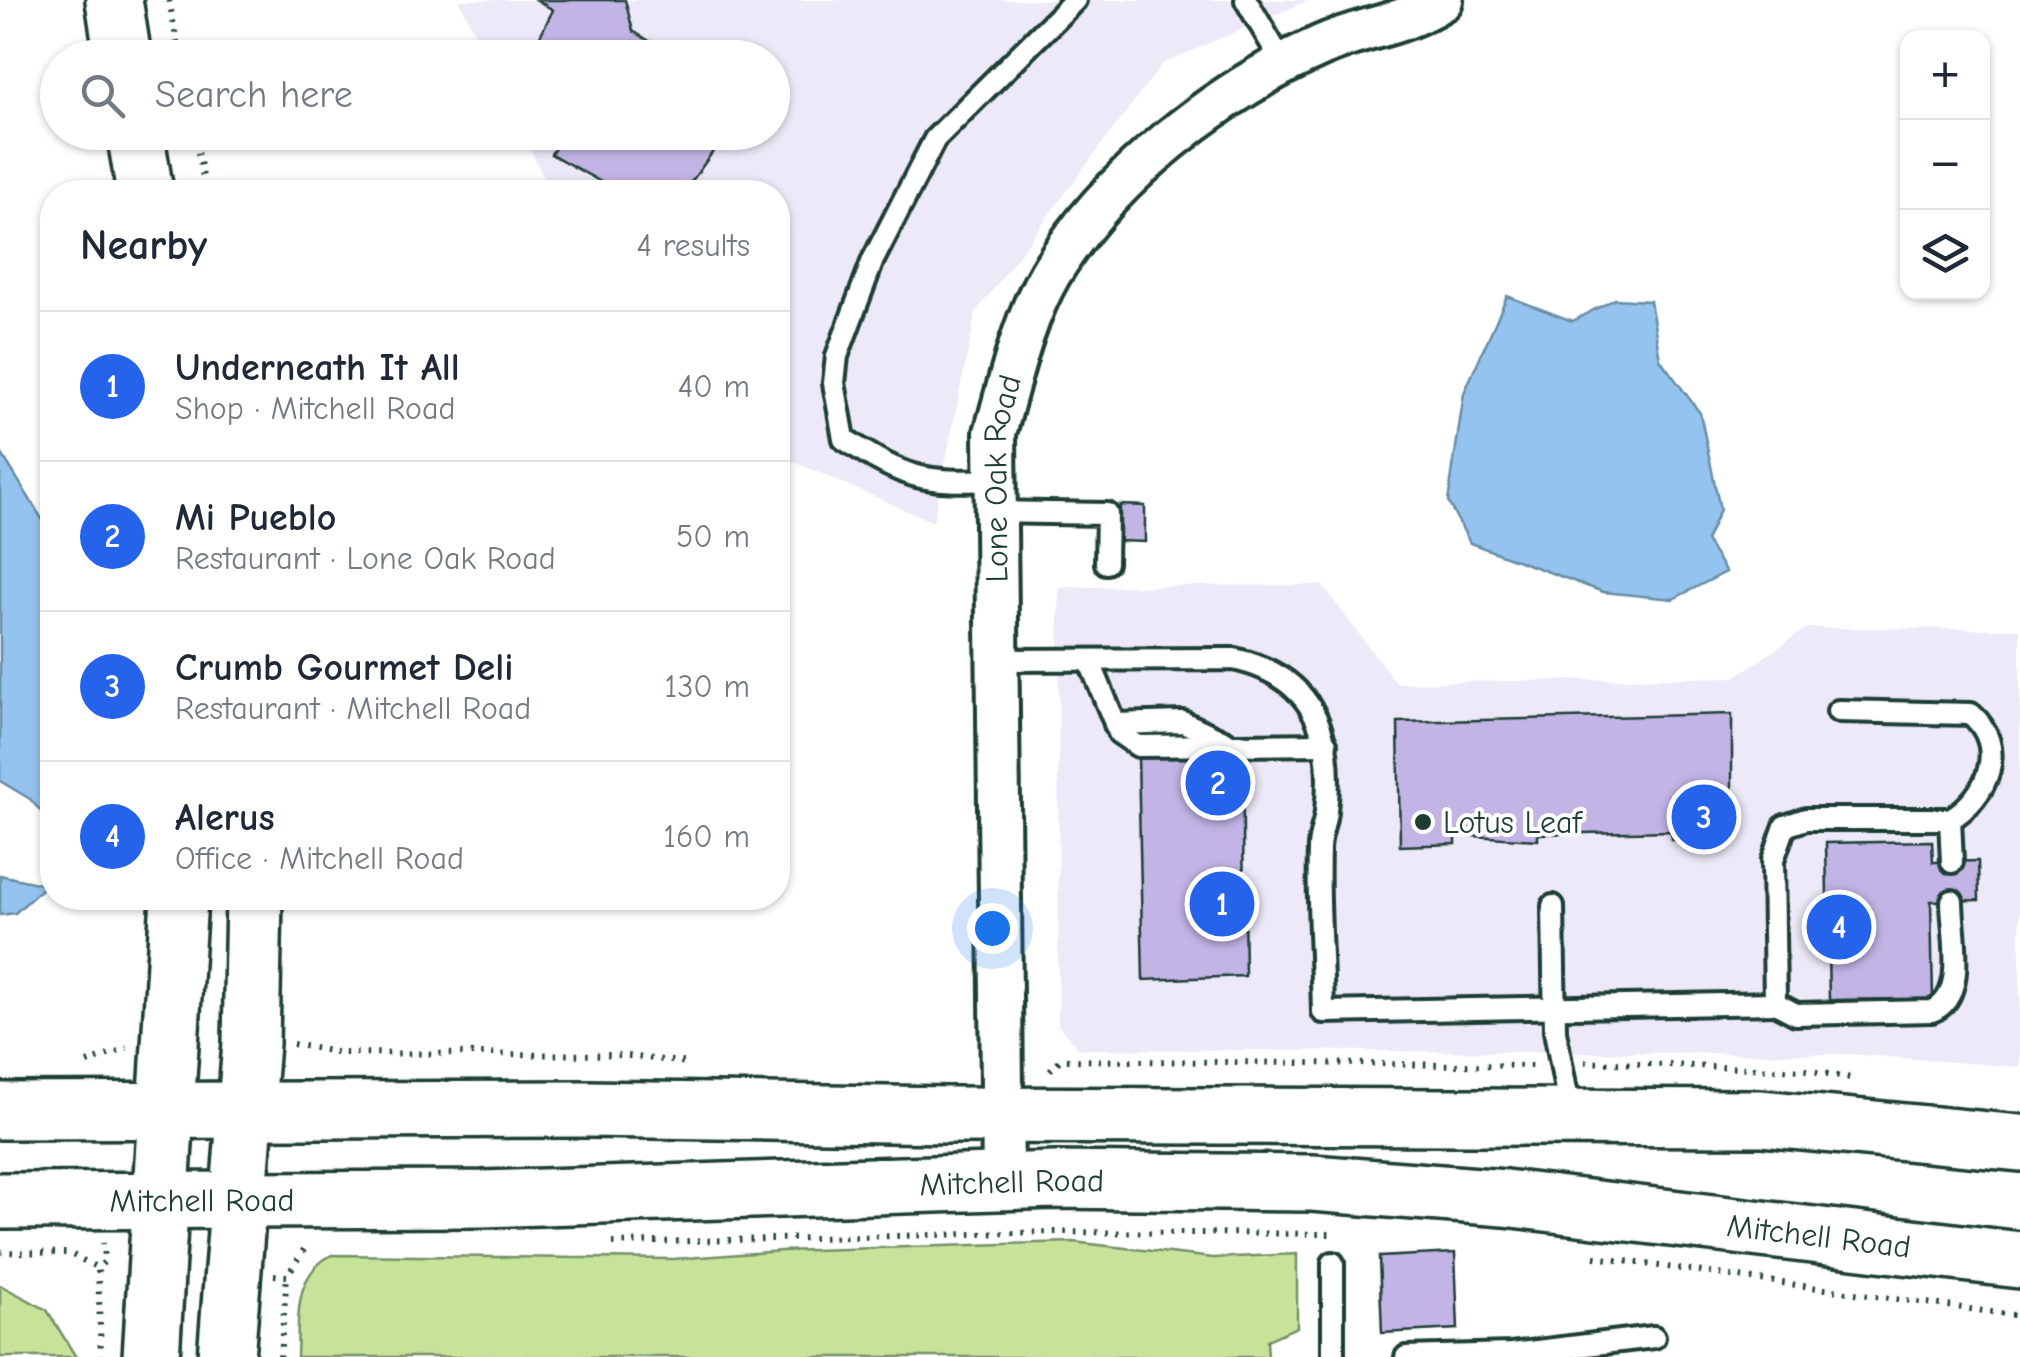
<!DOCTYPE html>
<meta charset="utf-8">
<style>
:root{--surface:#fff;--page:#f6f6f7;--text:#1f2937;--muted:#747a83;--line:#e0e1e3;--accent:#2563eb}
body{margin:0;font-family:"Comic Neue",sans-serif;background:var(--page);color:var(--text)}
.controls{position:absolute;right:30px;top:30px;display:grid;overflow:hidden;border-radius:20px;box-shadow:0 2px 8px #0004}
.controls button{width:90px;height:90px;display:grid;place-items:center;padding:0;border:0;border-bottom:2px solid var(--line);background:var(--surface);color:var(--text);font:50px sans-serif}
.you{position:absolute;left:992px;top:928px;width:35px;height:35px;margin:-25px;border:8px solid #fff;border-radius:50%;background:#1a73e8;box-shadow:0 0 0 15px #1a73e833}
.badge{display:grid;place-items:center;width:65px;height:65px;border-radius:50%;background:var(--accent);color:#fff;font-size:32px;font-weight:700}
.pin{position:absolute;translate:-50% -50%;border:5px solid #fff;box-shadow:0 2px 10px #0006}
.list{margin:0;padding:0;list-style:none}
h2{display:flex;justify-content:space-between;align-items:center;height:130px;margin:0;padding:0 40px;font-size:42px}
h2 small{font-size:32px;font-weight:400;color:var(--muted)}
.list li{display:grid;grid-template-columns:65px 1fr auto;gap:30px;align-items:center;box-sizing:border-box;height:150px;padding:0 40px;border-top:2px solid var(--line)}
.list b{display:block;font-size:38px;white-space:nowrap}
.list p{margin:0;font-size:32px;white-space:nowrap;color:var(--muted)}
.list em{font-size:32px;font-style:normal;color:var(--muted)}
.icon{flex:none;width:55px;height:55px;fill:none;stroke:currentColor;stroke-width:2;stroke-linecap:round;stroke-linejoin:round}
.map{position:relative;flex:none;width:2020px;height:1357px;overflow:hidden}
.search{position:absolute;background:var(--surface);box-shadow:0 2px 8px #0004;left:40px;top:40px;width:750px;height:110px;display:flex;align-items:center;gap:25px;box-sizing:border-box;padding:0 35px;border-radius:55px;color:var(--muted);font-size:38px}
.panel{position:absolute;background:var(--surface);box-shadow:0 2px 8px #0004;left:40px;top:180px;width:750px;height:730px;border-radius:40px}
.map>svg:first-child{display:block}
</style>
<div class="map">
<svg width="2020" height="1357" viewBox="0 0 2020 1357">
<rect width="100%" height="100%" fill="#fff"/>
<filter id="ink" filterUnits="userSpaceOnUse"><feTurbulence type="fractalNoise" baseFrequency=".01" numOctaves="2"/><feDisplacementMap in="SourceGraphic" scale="20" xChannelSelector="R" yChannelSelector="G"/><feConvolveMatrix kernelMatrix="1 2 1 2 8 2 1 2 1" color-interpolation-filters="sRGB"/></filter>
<g filter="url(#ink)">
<g fill="#ede9f8">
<path d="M 459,0 L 1309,0 L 1162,64 L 976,312 L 933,522 L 778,455 L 778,192 L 551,192 L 522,133 L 772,132 L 772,58 L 487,57 Z"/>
<path d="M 1322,585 L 1396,683 L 1735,677 L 1807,628 L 2020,629 L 2020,1067 L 1848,1054 L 1079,1049 L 1058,1025 L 1059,587 Z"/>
</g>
<g fill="#c7e39a" stroke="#739067" stroke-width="2.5">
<path d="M 1073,1242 L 1213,1258 L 1297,1254 L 1297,1327 L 1267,1340 L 1268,1357 L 297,1357 C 299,1318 293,1274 332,1255 L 673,1259 L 781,1251 Z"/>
<path d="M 0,1285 L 47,1310 L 76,1357 L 0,1357 Z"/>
</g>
<g fill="#95c3ef" stroke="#668da4" stroke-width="2.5">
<path d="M 1507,296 L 1572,321 L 1615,299 L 1650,301 L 1660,359 L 1700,413 L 1720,509 L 1706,541 L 1726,572 L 1673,599 L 1603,592 L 1470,543 L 1448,502 L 1464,393 Z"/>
<path d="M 0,451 L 52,535 L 52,824 L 30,799 L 0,781 Z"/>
<path d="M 0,875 L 46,885 L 15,913 L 0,915 Z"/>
</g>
<g fill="#c2b5e6" stroke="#1f3d34" stroke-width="2.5">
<path d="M 537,0 L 625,0 L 633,31 L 677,58 L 529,58 L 553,10 Z"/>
<path d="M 566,132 L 727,132 L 684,192 L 619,192 L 551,154 Z"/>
<path d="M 1120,505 L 1145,506 L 1145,542 L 1120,541 Z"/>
<path d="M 1732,714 L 1732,840 L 1672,840 L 1671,831 L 1538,834 L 1538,840 L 1456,835 L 1456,844 L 1400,846 L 1398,722 Z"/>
<path d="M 1138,757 L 1242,757 L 1245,976 L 1143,980 Z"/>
<path d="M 1932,841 L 1933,862 L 1978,861 L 1979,900 L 1931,901 L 1933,999 L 1829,1000 L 1826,843 Z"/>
<path d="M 1455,1253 L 1458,1329 L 1382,1333 L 1379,1257 Z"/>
</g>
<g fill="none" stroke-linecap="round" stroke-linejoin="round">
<defs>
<g id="lane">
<path d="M 1246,0 L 1284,65"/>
<path d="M 996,480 C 922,483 906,479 844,439 L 834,383 L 837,356 L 873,260 L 935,139 L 1075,0"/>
<path d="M 996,512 L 1107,514 L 1106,563"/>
<path d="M 998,660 L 1234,659 C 1315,677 1335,735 1326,811 C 1325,824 1319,836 1319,849 C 1317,903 1322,958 1323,1012 L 1775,1003 L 1773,860 L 1785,826 L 1806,819 L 1950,819 C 1988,797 2008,747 1971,714 L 1838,711"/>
<path d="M 1089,660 L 1119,733 L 1138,746 L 1326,744"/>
<path d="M 1115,724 L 1183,722 L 1226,742"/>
<path d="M 1950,819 L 1952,862"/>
<path d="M 1553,906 L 1555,1031 L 1571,1117"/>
<path d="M 1775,1003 L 1796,1014 L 1932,1011 C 1968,997 1952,933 1952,901"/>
<path d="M 1333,1263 L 1333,1357"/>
<path d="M 1406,1357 L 1511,1354 L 1654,1337"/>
</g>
<g id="street">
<path id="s1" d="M 1003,1183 L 995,433 C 1010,381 1022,322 1050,274 C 1107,178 1220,90 1321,46 C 1365,26 1397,28 1442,0"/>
</g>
<g id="secondary">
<path d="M 114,0 L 123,58"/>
<path d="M 135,132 L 145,192"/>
<path d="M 0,1111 L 588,1109 L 949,1115 L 1761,1118 L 2020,1143"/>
<path id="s2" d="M 0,1201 L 482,1199 L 1055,1180 L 1312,1183 L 1505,1198 L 2020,1260"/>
<path d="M 151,1357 L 179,898"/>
<path d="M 226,1357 L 251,1043 L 254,898"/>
</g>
</defs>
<use href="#lane" stroke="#1f3d34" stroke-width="28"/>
<use href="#street" stroke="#1f3d34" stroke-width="48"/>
<use href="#secondary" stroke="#1f3d34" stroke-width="62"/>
<g stroke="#1f3d34" stroke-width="6" stroke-dasharray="2.5 8" stroke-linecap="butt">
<path d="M 169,0 L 180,58"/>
<path d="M 194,132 L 206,192"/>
<path d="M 293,1044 L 341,1053 L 620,1055 L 689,1063"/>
<path d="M 1585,1062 L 1806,1070 L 1851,1078"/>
<path d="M 87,1063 L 127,1048"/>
<path d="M 1050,1070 L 1060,1060 L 1538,1066"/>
<path d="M 613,1243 L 1054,1232 L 1331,1234"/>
<path d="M 0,1252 L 69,1253 L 98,1268"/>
<path d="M 1595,1257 L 2020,1316"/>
<path d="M 274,1275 L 287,1276 L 308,1243"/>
<path d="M 101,1357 L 98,1268 L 104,1262 L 103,1243"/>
<path d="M 280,1357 L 287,1276"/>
</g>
<use href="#lane" stroke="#fff" stroke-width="20"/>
<use href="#street" stroke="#fff" stroke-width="40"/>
<use href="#secondary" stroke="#fff" stroke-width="55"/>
</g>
</g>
<circle fill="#1f3d34" stroke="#fff" stroke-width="4" cx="1423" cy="822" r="10"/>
<g text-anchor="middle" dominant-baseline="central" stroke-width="8" stroke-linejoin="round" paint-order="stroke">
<g font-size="32" fill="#1f3d34" stroke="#fff">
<text stroke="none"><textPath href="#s1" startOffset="705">Lone Oak Road</textPath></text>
<text stroke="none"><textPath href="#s2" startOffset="1012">Mitchell Road</textPath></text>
<text stroke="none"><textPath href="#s2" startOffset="202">Mitchell Road</textPath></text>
<text stroke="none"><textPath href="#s2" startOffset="1822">Mitchell Road</textPath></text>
</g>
<g font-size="32" fill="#1f3d34" stroke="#fff" text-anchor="start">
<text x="1443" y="822">Lotus Leaf</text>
</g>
</g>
</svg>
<div class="controls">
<button>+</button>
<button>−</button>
<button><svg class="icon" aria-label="layers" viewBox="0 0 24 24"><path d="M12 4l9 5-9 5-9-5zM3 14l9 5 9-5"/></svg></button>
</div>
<div class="you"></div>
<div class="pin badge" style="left:1222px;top:904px">1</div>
<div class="pin badge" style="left:1218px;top:783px">2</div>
<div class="pin badge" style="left:1704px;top:817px">3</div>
<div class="pin badge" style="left:1839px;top:927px">4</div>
<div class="search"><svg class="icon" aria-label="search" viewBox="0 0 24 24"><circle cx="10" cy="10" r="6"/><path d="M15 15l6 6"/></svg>Search here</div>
<section class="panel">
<h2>Nearby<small>4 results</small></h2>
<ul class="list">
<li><span class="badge">1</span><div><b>Underneath It All</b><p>Shop · Mitchell Road</p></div><em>40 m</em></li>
<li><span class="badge">2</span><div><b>Mi Pueblo</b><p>Restaurant · Lone Oak Road</p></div><em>50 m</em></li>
<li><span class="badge">3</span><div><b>Crumb Gourmet Deli</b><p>Restaurant · Mitchell Road</p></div><em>130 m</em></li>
<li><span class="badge">4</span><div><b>Alerus</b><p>Office · Mitchell Road</p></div><em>160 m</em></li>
</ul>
</section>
</div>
